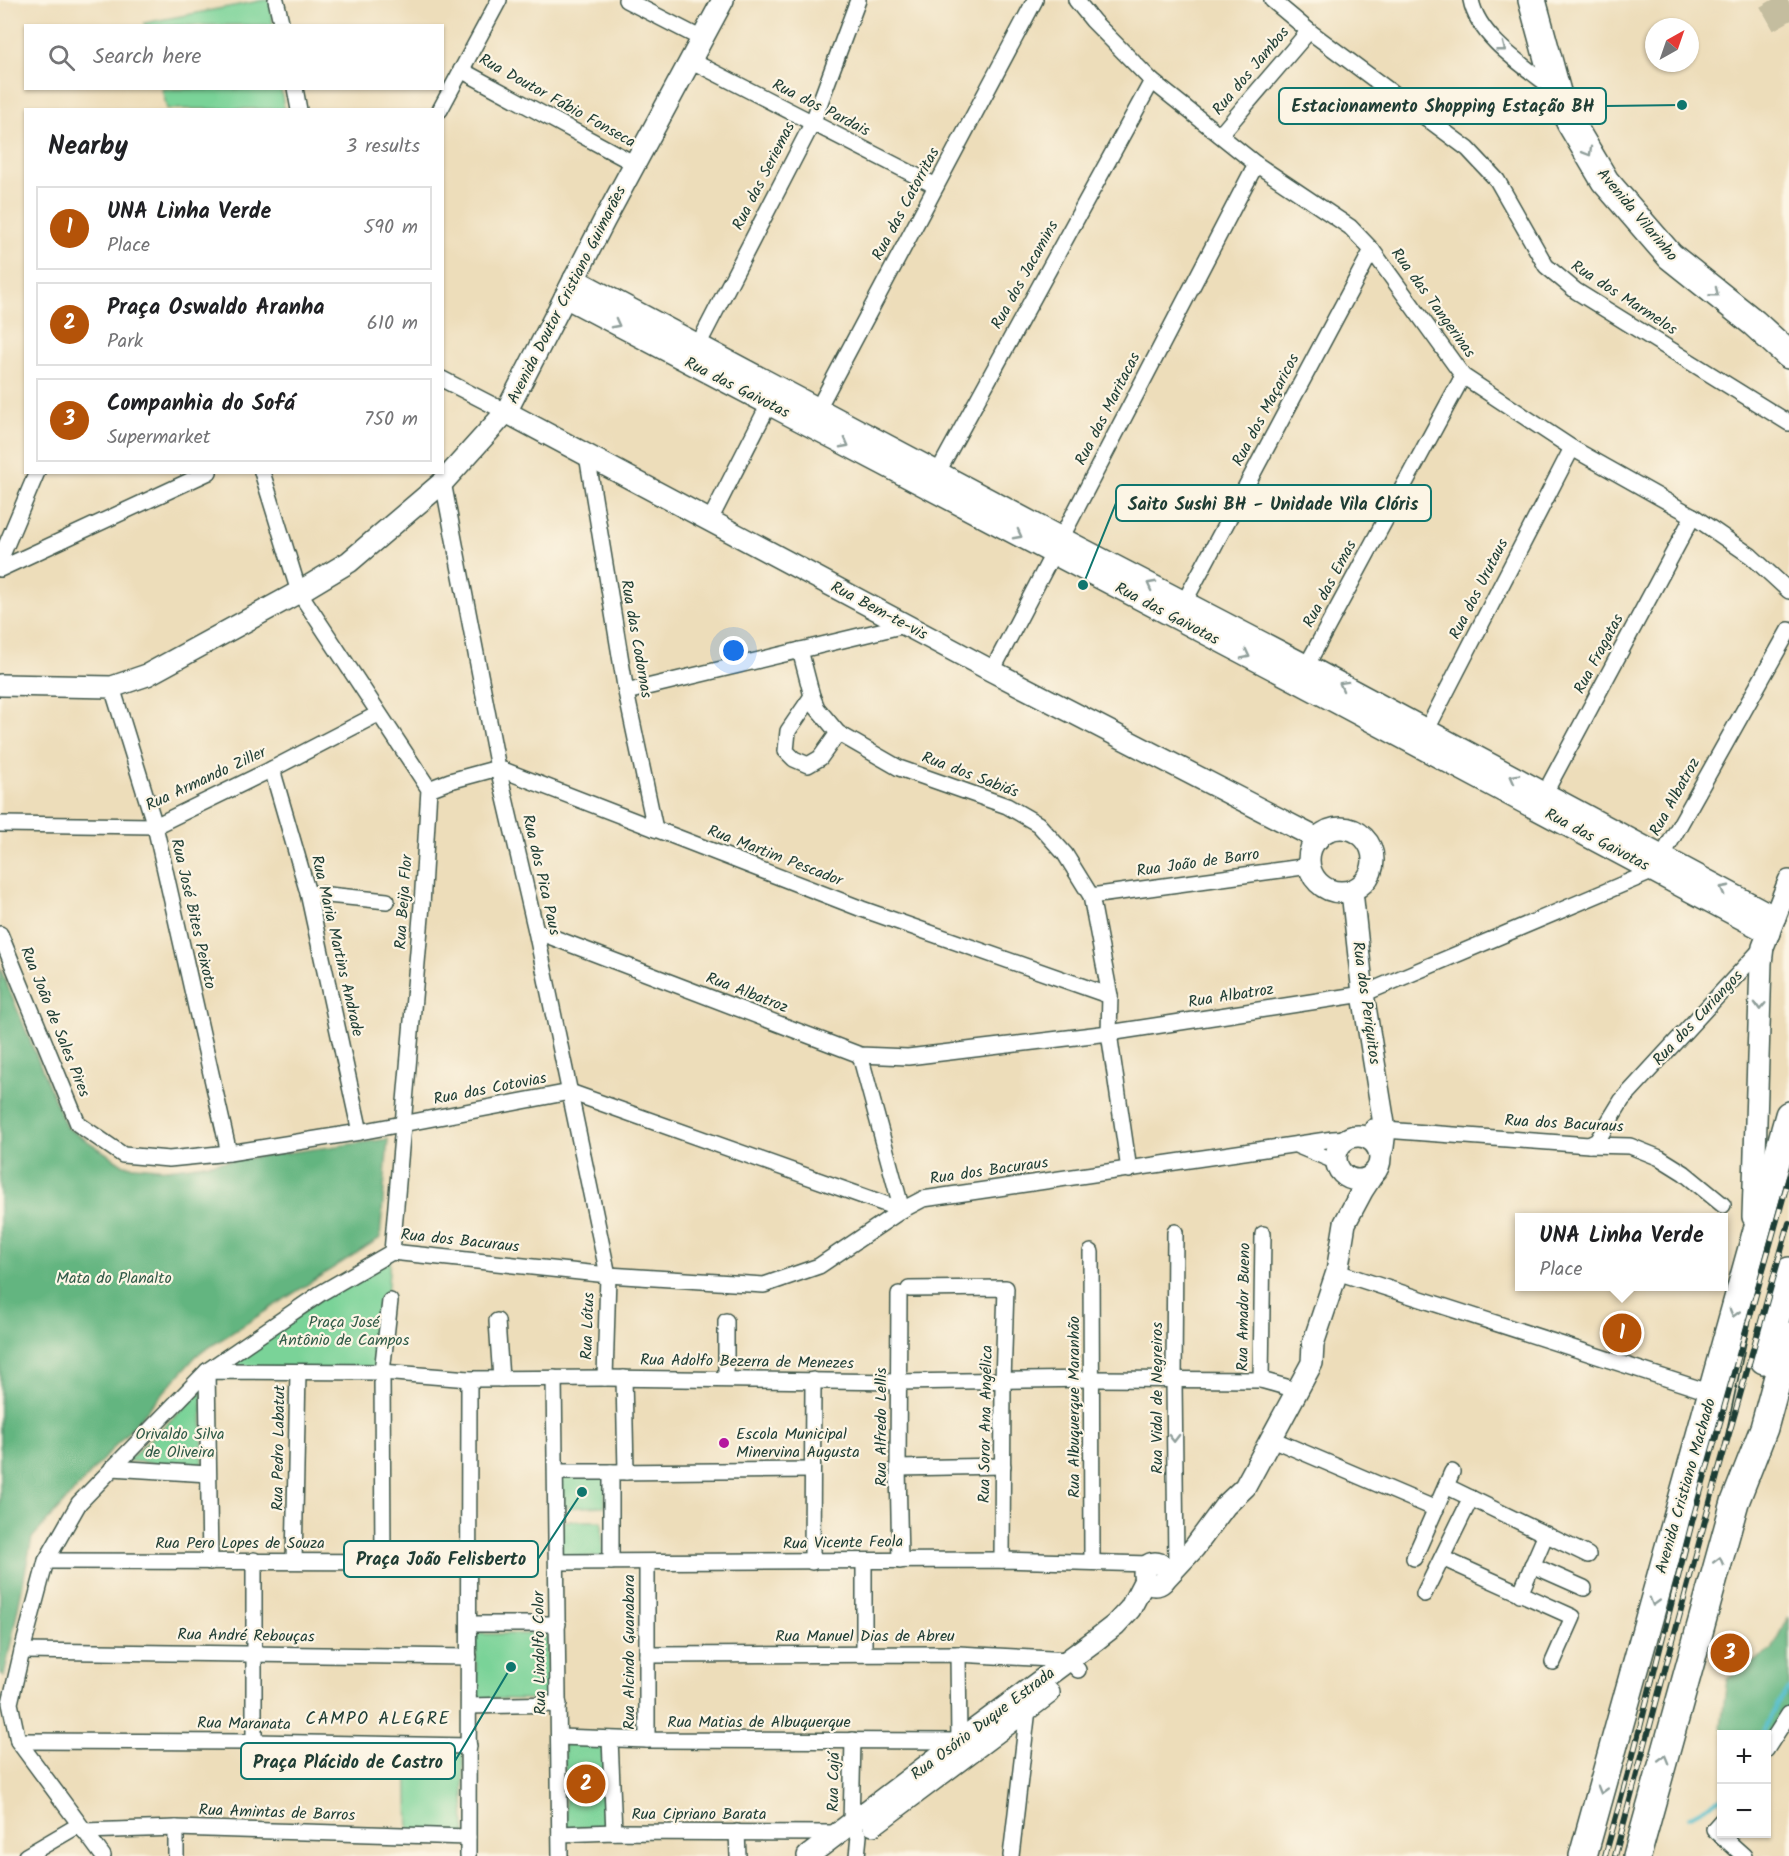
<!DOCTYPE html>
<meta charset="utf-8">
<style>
:root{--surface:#fff;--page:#f2f2f2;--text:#202124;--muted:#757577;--line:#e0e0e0;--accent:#b45309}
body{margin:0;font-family:Kalam,sans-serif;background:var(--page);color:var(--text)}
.controls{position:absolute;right:18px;bottom:18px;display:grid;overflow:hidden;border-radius:0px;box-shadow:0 2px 4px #0004}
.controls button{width:54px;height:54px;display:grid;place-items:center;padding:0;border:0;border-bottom:2px solid var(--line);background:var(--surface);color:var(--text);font:30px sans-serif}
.compass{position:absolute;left:1645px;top:18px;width:54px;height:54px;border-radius:50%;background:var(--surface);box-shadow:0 2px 4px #0004;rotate:40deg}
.you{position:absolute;left:734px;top:651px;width:21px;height:21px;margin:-15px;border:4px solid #fff;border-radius:50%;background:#1a73e8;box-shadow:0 0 0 9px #1a73e833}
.badge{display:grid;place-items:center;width:39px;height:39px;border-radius:50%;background:var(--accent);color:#fff;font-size:20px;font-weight:700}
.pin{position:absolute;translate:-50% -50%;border:3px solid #fff;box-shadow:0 2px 6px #0006}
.popup{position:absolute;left:1515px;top:1213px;width:213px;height:78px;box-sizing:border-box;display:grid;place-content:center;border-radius:0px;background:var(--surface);filter:drop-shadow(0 2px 4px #0005);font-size:20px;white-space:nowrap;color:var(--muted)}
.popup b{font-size:22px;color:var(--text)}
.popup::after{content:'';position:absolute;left:50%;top:100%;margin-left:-12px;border:12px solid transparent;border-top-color:var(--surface)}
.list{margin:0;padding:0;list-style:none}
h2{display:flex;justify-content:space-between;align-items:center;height:78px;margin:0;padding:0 24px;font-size:26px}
h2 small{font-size:20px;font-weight:400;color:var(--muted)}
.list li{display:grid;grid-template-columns:39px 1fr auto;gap:18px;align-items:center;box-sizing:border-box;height:84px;margin:0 12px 12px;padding:0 12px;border:2px solid var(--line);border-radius:0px}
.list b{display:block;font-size:22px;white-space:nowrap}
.list p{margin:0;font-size:20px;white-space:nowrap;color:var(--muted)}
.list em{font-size:20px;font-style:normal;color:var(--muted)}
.icon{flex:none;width:33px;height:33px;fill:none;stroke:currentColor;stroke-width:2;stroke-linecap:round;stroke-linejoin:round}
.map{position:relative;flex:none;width:1789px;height:1856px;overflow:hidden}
.search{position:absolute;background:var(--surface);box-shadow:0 2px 4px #0004;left:24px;top:24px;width:420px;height:66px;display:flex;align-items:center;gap:15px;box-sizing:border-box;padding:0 21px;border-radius:0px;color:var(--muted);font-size:22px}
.panel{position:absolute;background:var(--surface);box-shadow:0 2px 4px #0004;left:24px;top:108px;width:420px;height:366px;border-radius:0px}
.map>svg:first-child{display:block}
</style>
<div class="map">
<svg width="1789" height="1856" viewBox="0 0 1789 1856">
<rect width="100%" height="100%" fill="#fcf5e5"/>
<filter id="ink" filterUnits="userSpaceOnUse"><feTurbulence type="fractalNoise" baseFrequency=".0167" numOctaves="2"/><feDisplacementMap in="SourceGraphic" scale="12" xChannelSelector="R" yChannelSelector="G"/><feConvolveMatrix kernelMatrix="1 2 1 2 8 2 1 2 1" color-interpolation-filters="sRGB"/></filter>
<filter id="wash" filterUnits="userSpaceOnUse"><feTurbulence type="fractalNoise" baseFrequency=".008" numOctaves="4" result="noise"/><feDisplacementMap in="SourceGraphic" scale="24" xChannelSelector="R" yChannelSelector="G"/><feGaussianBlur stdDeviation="1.35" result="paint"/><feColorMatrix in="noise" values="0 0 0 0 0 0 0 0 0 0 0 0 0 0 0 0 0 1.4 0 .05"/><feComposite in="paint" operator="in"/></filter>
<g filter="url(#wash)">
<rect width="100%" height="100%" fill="#edddba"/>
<g fill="#7ad398" stroke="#4c8866" stroke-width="1.5">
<path d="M 265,0 L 270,0 L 273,25 L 145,26 L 144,23 Z"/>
<path d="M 162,89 L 281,89 L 284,109 L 167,109 Z"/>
<path d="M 390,1258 L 381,1372 L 224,1368 L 323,1297 Z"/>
<path d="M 202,1391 L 203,1468 L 127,1461 Z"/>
<path d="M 559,1475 L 605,1477 L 605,1506 L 559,1508 Z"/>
<path d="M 561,1521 L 602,1521 L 603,1557 L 560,1558 Z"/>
<rect x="476" y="1634" width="71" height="65"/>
<path d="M 606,1741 L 608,1827 L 566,1828 L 564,1742 Z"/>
<path d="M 407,1751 L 463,1751 L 465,1834 L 409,1835 Z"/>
</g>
<g fill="#63b580" stroke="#41795a" stroke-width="1.5">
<path d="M 0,968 L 66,1127 L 124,1165 L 168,1169 L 388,1139 L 380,1238 L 197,1355 L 32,1538 L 4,1677 L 0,1674 Z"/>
<path d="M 1789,1617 L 1789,1717 L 1767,1741 L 1766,1734 L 1731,1734 L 1721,1728 L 1727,1679 L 1772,1650 Z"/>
</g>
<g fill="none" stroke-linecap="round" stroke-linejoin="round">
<g stroke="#4fbcc9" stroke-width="4">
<path d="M 1762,1734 L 1777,1705 L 1789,1689"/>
<path d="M 1689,1816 L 1722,1798"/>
</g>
</g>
</g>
<g filter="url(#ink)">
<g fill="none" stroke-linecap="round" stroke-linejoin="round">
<path stroke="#c4bd9f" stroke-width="27" stroke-dasharray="27 14" stroke-linecap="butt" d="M 1772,0 L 1789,30"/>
<defs>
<g id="street">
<path d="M 276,0 L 282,26"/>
<path d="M 626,0 L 702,39"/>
<path d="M 1076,0 L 1093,21 L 1152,81 L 1256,164 L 1350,227 L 1372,250 L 1463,376 L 1572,448 L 1693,516 L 1751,556 L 1789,591"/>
<path d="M 1272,0 L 1309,31 L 1468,149 L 1497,180 L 1546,266 L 1576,291 L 1789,423"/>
<path d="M 1471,0 C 1478,38 1526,67 1555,90"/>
<path d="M 690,60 L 936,186"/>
<path d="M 461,70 L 635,164"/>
<path d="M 295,88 L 299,110"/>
<path d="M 440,110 L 499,0"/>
<path d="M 1220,135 L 1309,31"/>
<path d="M 694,353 L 812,124 L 858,0"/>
<path d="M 442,379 L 506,412"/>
<path d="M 814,416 L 1035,0"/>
<path d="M 587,455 L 626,692 L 655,829"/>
<path d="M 262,472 L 299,592 L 429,789 L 422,905 L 392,1252"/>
<path d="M 933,481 L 1152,81"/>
<path d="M 443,482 L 498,768 L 536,931 L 608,1275 L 605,1378"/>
<path d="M 710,520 L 769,404"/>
<path d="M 0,560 L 37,472"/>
<path d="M 0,569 L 209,472"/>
<path d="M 1180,610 L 1372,250"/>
<path d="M 800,650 L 812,696 L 817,708 L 838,733 L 899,768 L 1007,806 L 1038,824 L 1065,854 L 1091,896 L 1110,996 L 1109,1033 L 1129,1170"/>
<path d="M 992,671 L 1256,164"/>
<path d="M 1302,674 L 1463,376"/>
<path d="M 112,687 L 155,826 L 229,1153"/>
<path d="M 626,692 L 905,625"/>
<path d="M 812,696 L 788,731 L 786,751 L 794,759 L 808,765 L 820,758 L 838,733"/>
<path d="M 1422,739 L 1572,448"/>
<path d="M 272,769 L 308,893 L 360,1132"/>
<path d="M 429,789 L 450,781 L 498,768 L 862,909 L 1110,996"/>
<path d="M 1540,802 L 1693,516"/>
<path d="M 0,824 L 155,826 L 272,769 L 378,714"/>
<path d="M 308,893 L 387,901"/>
<path d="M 1091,896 L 1310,866"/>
<path d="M 536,931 L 860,1055 L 908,1057 L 1109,1033 L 1363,994 L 1654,871 L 1789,630"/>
<path d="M 0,934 L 78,1124 L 123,1155 L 169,1159 L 229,1153 L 360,1132 L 570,1092 L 902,1210"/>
<path d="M 860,1055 L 902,1210"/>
<path d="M 1373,1127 L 1385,1130 L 1589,1145 L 1630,1146 L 1660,1158 L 1684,1173 L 1723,1205"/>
<path d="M 1589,1145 L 1597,1141 L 1622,1100 L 1763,947"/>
<path d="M 1298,1146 L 1332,1160 L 1338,1167"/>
<path d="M 1175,1232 L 1174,1380 L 1176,1564"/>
<path d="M 1091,1252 L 1092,1562"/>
<path d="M 1337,1272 L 1712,1393"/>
<path d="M 909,1289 L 1006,1288 L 1003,1381 L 1002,1560"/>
<path d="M 899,1294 L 898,1468 L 900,1561"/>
<path d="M 497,1321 L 501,1379"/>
<path d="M 554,1378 L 560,1856"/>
<path d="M 624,1378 L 626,1472"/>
<path d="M 726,1379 L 726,1321"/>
<path d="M 1261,1380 L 1263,1234"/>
<path d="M 1272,1439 L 1436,1509"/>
<path d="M 112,1468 L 208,1474"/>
<path d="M 898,1468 L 1003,1466"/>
<path d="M 556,1472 L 611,1472 L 812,1470"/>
<path d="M 611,1472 L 611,1562"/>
<path d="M 1446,1486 L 1588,1555"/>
<path d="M 1414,1558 L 1452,1472"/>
<path d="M 1442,1558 L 1573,1617 L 1553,1662"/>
<path d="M 254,1560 L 254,1742"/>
<path d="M 46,1561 L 470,1562"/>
<path d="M 294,1561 L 298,1372"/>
<path d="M 383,1561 L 382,1372 L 390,1301"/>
<path d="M 864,1561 L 864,1653"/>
<path d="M 210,1562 L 207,1371 L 382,1372 L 469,1379 L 605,1378 L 899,1382 L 1092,1379 L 1261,1380 L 1286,1387"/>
<path d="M 557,1562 L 1002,1560 L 1150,1564"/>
<path d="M 812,1562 L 813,1380"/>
<path d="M 647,1563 L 647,1740"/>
<path d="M 1532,1565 L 1584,1588"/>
<path d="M 1424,1594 L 1471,1498"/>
<path d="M 1520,1594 L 1546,1534"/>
<path d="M 470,1624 L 558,1624"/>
<path d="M 22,1651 L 469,1657"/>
<path d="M 647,1655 L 958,1654 L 1069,1660 L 1078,1670"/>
<path d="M 469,1706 L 559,1704"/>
<path d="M 559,1737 L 647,1740 L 959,1741 L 958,1654"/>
<path d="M 610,1739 L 614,1832"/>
<path d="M 18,1741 L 254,1742 L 469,1746"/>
<path d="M 1766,1750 L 1789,1714"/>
<path d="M 1722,1820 L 1714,1829 L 1744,1856"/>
<path d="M 850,1824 L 859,1836 L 857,1856"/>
<path d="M 851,1824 L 853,1740"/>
<path d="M 176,1828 L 176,1856"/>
<path d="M 84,1831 L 176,1828 L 468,1837"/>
<path d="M 737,1832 L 738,1856"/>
<path d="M 560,1834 L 614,1832 L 839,1833"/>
<path d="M 26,1856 L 79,1825"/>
<path d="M 103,1856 L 18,1741 L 10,1703 L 22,1651 L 46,1561 L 79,1503 L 207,1371 L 321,1293 L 392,1252 L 608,1275 L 764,1285 L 819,1266 L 902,1210 L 923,1199 L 1333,1139 L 1349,1138"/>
<path d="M 468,1856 L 469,1379"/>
<path d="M 1011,1856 L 1028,1709 L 1025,1704"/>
</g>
<g id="secondary">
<path d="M 574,279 L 1061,538 L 1307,666 L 1775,917"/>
<path d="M 565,297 L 1298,682 L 1769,933"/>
<path d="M 506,412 L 992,671 L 1318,839"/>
<path d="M 0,685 L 112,687 L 147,675 L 299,592 L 349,562 L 443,482 L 506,412 L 604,221 L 723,0"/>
<circle cx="1341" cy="860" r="32"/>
<path d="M 1352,891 L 1363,994 L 1385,1130 L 1383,1147 L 1380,1155"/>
<circle cx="1358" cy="1158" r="22"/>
<path d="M 1753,1217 L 1761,963 L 1763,947 L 1789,881"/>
<circle cx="1155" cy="1574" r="11"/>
<path d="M 1164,1580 L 1194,1548 L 1225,1506 L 1245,1487 L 1312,1363 L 1313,1344 L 1337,1272 L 1345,1223 L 1362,1191 L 1373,1174"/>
<path d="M 873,1825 L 1049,1693"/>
<path d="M 808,1856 L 959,1741 L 1097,1639 L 1115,1625 L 1130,1609 L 1145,1580"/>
</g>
<g id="highway">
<path d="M 1532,0 L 1557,92 L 1570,122 L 1605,181 L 1670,256 L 1754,323 L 1789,355"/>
<path d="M 1764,1360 L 1789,1271"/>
<path d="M 1583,1856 L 1789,1115"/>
<path d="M 1637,1856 L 1735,1502 L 1764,1428 L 1789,1336"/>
</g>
</defs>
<use href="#street" stroke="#3e5548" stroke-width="18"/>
<use href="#secondary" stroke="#3e5548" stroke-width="24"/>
<use href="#highway" stroke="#3e5548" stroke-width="30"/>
<use href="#street" stroke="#fff" stroke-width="15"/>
<use href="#secondary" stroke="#fff" stroke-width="21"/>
<use href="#highway" stroke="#fff" stroke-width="27"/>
<path stroke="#1f3d34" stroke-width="1.5" d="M 1717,1476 L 1756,1296"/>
<defs>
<g id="rail">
<path d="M 1605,1856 L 1632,1759 L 1692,1522 L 1789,1177"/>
<path d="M 1615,1856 L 1717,1476 L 1789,1223"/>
</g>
</defs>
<use href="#rail" stroke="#1f3d34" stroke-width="6"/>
<use href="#rail" stroke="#fcf5e5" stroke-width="4" stroke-dasharray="11" stroke-linecap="butt"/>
</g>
<defs><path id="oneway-chevron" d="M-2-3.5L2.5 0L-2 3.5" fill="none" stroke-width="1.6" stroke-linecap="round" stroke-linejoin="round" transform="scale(1.5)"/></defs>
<g stroke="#8f9e9a">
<use href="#oneway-chevron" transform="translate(1502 48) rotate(38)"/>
<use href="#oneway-chevron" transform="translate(1588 152) rotate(60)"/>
<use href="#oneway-chevron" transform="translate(1715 293) rotate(38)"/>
<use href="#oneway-chevron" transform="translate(616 324) rotate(28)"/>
<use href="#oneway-chevron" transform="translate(845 444) rotate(28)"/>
<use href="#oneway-chevron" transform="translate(1018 535) rotate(28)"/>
<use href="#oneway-chevron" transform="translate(1151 585) rotate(-152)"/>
<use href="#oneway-chevron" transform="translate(1246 655) rotate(27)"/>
<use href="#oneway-chevron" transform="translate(1343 685) rotate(-151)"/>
<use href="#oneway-chevron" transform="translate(1514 778) rotate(-152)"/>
<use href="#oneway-chevron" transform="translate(1724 889) rotate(-152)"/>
<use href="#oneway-chevron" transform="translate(1760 1006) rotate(92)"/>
<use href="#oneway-chevron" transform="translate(1734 1313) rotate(105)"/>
<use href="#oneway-chevron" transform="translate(1174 1438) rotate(89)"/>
<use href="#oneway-chevron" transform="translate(1719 1561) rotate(-75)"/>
<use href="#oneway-chevron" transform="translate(1654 1602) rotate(106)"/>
<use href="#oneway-chevron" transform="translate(1664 1759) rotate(-74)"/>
<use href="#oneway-chevron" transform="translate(1602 1790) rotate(106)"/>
</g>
</g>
<circle fill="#b5179e" stroke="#fcf5e5" stroke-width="2" cx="724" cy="1443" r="6"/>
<g text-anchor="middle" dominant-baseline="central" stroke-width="4.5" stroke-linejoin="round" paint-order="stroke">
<g font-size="16" fill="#1f3d34" stroke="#fcf5e5">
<text transform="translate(1251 71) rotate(-50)">Rua dos Jambos</text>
<text transform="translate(557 101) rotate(29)">Rua Doutor Fábio Fonseca</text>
<text transform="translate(821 108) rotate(27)">Rua dos Pardais</text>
<text transform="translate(764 176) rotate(-63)">Rua das Seriemas</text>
<text transform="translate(906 204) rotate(-62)">Rua das Catorritas</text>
<text transform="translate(1637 215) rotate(50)">Avenida Vilarinho</text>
<text transform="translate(1025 275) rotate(-61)">Rua dos Jacamins</text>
<text transform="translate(567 295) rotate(-63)">Avenida Doutor Cristiano Guimarães</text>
<text transform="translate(1624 298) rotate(33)">Rua dos Marmelos</text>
<text transform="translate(1433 303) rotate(54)">Rua das Tangerinas</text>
<text transform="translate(737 388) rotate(27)">Rua das Gaivotas</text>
<text transform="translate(1108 409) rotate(-63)">Rua das Maritacas</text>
<text transform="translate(1266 410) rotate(-62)">Rua dos Maçaricos</text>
<text transform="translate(1330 584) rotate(-62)">Rua das Emas</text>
<text transform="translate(1479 589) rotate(-63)">Rua dos Urutaus</text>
<text transform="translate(879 611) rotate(28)">Rua Bem-te-vis</text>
<text transform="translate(1167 614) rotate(28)">Rua das Gaivotas</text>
<text transform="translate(636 639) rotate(80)">Rua das Codornas</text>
<text transform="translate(1599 654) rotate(-62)">Rua Fragatas</text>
<text transform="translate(970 775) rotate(21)">Rua dos Sabiás</text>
<text transform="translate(206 779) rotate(-25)">Rua Armando Ziller</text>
<text transform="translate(1675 797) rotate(-61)">Rua Albatroz</text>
<text transform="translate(1597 840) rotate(28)">Rua das Gaivotas</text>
<text transform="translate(775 856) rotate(21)">Rua Martim Pescador</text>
<text transform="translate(1198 863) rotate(-8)">Rua João de Barro</text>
<text transform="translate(541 875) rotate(77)">Rua dos Pica Paus</text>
<text transform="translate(404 902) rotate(-86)">Rua Beija Flor</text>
<text transform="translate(193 914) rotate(77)">Rua José Bites Peixoto</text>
<text transform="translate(337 946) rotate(77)">Rua Maria Martins Andrade</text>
<text transform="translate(747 993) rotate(21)">Rua Albatroz</text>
<text transform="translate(1231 996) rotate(-9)">Rua Albatroz</text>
<text transform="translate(1366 1003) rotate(82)">Rua dos Periquitos</text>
<text transform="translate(1698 1018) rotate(-47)">Rua dos Curiangos</text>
<text transform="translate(55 1022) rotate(68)">Rua João de Sales Pires</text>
<text transform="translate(490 1089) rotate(-11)">Rua das Cotovias</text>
<text transform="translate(1564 1124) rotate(3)">Rua dos Bacuraus</text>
<text transform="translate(989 1171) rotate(-8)">Rua dos Bacuraus</text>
<text transform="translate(460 1241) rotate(6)">Rua dos Bacuraus</text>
<text transform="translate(1244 1307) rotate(-89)">Rua Amador Bueno</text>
<text transform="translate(588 1326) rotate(-88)">Rua Lótus</text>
<text transform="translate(747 1362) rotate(1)">Rua Adolfo Bezerra de Menezes</text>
<text transform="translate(1157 1398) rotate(-90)">Rua Vidal de Negreiros</text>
<text transform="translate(1074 1407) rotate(-90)">Rua Albuquerque Maranhão</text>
<text transform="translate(986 1424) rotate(-89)">Rua Soror Ana Angélica</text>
<text transform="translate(881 1427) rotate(-90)">Rua Alfredo Lellis</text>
<text transform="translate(279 1448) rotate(-89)">Rua Pedro Labatut</text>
<text transform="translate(1686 1486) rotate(-74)">Avenida Cristiano Machado</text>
<text x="240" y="1543">Rua Pero Lopes de Souza</text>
<text transform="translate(843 1543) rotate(-1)">Rua Vicente Feola</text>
<text transform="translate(246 1636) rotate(1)">Rua André Rebouças</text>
<text x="865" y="1636">Rua Manuel Dias de Abreu</text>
<text transform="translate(629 1652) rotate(-90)">Rua Alcindo Guanabara</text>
<text transform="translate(540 1653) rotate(-91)">Rua Lindolfo Color</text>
<text x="759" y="1722">Rua Matias de Albuquerque</text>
<text transform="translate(244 1724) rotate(1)">Rua Maranata</text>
<text transform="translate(983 1724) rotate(-37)">Rua Osório Duque Estrada</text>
<text transform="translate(834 1782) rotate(-89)">Rua Cajá</text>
<text transform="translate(277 1813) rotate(2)">Rua Amintas de Barros</text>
<text x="699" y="1814">Rua Cipriano Barata</text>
</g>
<g font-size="16" fill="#315b48" stroke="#fcf5e5">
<text x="114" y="1278">Mata do Planalto</text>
<text x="344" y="1322">Praça José<tspan x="344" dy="18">Antônio de Campos</tspan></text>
<text x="180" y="1434">Orivaldo Silva<tspan x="180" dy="18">de Oliveira</tspan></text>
</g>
<g font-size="16" fill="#1f3d34" stroke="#fcf5e5" text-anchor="start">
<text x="736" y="1434">Escola Municipal<tspan x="736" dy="18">Minervina Augusta</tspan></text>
</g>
<g font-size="18" letter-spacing="1.5" fill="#1f3d34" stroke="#fcf5e5">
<text x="378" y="1719">CAMPO ALEGRE</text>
</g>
</g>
<path fill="none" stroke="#0f766e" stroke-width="2" d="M1682 105L1606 106M1083 585L1116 503M582 1492L538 1559M511 1667L455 1761"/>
<g fill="#0f766e" stroke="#fcf5e5" stroke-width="2">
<circle cx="1682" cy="105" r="6"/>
<circle cx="1083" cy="585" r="6"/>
<circle cx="582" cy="1492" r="6"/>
<circle cx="511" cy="1667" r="6"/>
</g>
<g fill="#fcf5e5" stroke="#0f766e" stroke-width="2">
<rect x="1279" y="88" width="327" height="36" rx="6"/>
<rect x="1116" y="485" width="315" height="36" rx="6"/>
<rect x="344" y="1541" width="194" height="36" rx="6"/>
<rect x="241" y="1743" width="214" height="36" rx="6"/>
</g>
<g font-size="18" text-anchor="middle" font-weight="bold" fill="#1f3d34">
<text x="1443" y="112">Estacionamento Shopping Estação BH</text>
<text x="1273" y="510">Saito Sushi BH - Unidade Vila Clóris</text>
<text x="441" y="1565">Praça João Felisberto</text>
<text x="348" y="1768">Praça Plácido de Castro</text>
</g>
</svg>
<div class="controls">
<button>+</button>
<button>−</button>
</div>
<svg class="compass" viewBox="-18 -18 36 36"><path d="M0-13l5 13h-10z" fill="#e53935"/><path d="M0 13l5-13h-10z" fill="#757577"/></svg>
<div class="you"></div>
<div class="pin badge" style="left:1622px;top:1333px">1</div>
<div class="popup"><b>UNA Linha Verde</b>Place</div>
<div class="pin badge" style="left:586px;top:1784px">2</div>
<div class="pin badge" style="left:1730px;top:1653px">3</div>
<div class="search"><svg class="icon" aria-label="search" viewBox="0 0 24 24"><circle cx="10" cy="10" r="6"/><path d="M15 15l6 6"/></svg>Search here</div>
<section class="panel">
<h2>Nearby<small>3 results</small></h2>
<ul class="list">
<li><span class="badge">1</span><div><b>UNA Linha Verde</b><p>Place</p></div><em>590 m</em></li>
<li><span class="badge">2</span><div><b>Praça Oswaldo Aranha</b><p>Park</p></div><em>610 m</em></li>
<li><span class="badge">3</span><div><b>Companhia do Sofá</b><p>Supermarket</p></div><em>750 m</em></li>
</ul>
</section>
</div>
